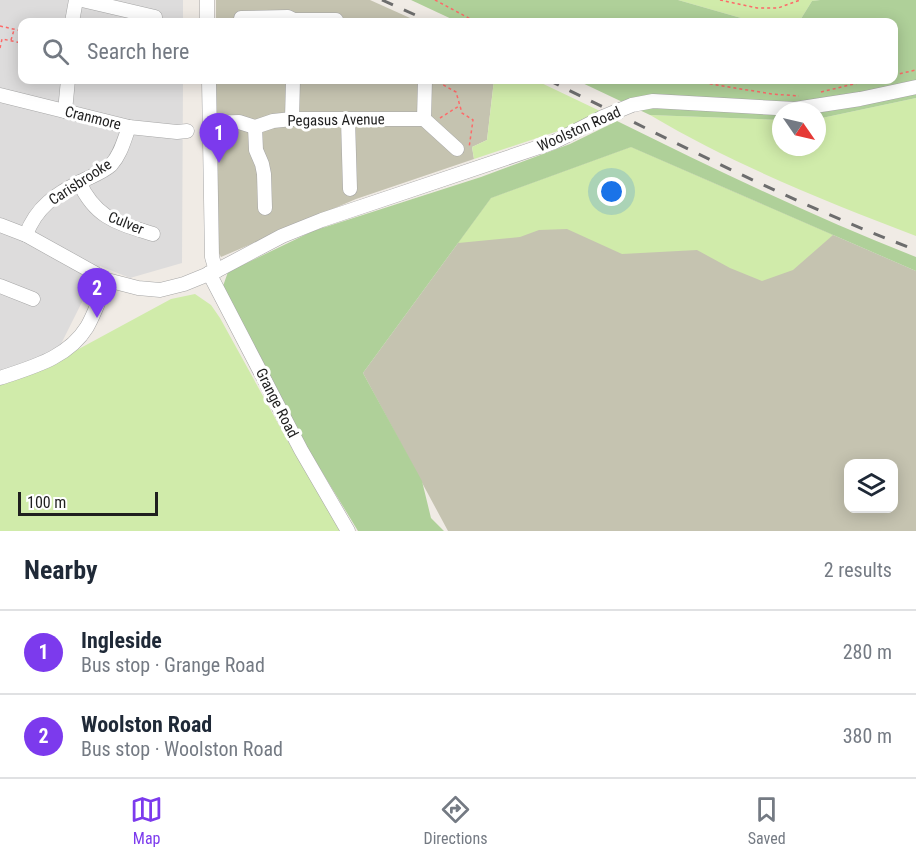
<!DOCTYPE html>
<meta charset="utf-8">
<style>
:root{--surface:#fff;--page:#f2f2f3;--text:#1f2937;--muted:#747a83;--line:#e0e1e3;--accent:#7c3aed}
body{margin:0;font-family:"Roboto Condensed",sans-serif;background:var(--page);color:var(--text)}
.controls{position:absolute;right:18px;bottom:18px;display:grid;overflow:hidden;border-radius:12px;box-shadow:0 3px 15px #0003}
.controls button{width:54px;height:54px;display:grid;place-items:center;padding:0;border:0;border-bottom:2px solid var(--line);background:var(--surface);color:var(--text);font:30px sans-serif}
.compass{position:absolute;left:772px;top:102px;width:54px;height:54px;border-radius:50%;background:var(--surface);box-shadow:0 3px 15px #0003;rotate:124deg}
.scale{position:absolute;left:18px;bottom:15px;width:140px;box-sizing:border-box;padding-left:6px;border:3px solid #1f1f1f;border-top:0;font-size:16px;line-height:21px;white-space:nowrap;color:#1f1f1f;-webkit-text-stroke:4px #fff;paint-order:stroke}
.you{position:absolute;left:612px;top:192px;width:21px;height:21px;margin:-15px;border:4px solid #fff;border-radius:50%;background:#1a73e8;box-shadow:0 0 0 9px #1a73e833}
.badge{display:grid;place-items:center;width:39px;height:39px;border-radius:50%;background:var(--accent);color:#fff;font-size:20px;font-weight:700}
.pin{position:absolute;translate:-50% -50px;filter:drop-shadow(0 2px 3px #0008)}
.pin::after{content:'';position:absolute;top:32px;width:21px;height:18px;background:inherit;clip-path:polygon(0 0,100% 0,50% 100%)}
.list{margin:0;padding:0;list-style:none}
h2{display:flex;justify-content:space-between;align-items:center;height:78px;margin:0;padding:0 24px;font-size:26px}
h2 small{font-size:20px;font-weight:400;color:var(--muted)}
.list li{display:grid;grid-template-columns:39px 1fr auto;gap:18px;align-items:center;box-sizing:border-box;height:84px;padding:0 24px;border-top:2px solid var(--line)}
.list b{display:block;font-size:22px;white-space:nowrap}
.list p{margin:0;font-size:20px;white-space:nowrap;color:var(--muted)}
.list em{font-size:20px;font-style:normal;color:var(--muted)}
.icon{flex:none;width:33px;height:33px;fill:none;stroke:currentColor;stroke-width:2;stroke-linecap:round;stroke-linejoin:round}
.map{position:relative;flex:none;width:916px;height:531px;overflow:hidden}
.search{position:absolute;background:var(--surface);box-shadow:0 3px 15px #0003;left:18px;right:18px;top:18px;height:66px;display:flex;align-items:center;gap:15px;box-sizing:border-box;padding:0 21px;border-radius:12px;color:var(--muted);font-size:22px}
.sheet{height:246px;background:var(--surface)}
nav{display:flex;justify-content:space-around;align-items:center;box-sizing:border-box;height:84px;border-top:2px solid var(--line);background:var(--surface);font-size:16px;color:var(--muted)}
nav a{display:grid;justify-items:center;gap:3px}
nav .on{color:var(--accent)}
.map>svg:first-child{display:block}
</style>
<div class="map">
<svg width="916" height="531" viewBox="0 0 916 531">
<rect width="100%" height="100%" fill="#f0ebe5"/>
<path fill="#dddcdc" d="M 0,0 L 183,0 L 183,22 L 22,22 L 22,80 L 183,80 L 182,263 L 130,278 L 100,266 L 51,364 L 0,381 Z"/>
<g fill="#c5c3b0" fill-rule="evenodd">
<path d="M 216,0 L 370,0 L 419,22 L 216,22 Z"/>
<path d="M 215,80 L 494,80 L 487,140 L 472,147 L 474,159 L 356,199 L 221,257 L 214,244 Z"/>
<path d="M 631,147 L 916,271 L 916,531 L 448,531 L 363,373 L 491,198 ZM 848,464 L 894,464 L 894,508 L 848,508 Z"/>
</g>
<g fill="#d0ebaa">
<path d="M 678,0 L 820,0 L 812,1 L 799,22 L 755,22 Z"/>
<path d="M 494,80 L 535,80 L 600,111 L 567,128 L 474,159 L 472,147 L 487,140 Z"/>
<path d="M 916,98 L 916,236 C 825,201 734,165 650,115 L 781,120 L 781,147 L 817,147 L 817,119 Z"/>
<path d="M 631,147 L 833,235 L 793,270 L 762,281 L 730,268 L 697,250 L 622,254 L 567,229 L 539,230 L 520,237 L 458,243 L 491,198 Z"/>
<path d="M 195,294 L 211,305 L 220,318 L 285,436 L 341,531 L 0,531 L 0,381 L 51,364 L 171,299 Z"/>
</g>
<g fill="#afd099">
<path d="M 411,0 L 678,0 L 755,22 L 458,22 Z"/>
<path d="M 820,0 L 916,0 L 916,98 L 817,119 L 817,111 L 781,111 L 781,120 L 650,115 L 576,80 L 894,80 L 894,22 L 799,22 L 812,1 Z"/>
<path d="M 617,121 C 716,170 814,217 916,257 L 916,271 L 631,147 L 491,198 L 363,373 L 422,481 L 431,518 L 444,531 L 358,531 L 294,426 L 223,286 L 228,272 L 313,231 L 481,177 L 570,144 Z"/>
</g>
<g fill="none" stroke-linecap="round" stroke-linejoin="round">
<defs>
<g id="minor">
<path d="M 82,0 L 155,17 L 154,22"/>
<path d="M 207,0 L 207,22"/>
<path d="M 241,18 L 288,17 L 294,20 L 336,20 L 337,22"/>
<path d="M 72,22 L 76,0"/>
<path d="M 209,80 L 212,257 L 216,271"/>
<path d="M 0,95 L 129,127 L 177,132 L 187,131"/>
<path d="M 632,105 L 653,101 L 795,109 L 860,99 L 916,87"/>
<path d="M 65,111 L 68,80"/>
<path d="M 292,119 L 293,80"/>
<path d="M 424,119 L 457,149"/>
<path d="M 348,120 L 350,189"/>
<path d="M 210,123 L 239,122 L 255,127 L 273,121 L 292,119 L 424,119 L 425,80"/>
<path d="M 255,127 L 256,150 L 262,164 L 264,174 L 265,208"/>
<path d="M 79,182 C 96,219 118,223 153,234"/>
<path d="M 0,225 L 26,235 L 107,280 L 138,288 L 160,290 L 184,284 L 216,271 L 282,236 L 322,220 L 554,142 L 603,117"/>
<path d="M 26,235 C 36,207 57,193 82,181 C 92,176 103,172 111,165 C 121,154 124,140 129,127"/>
<path d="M 209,273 L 301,450 L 348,531"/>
<path d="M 0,286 L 33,299"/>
<path d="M 0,378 C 32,367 68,358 87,327 C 95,313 101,296 107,280"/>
</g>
</defs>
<use href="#minor" stroke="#a6a6a6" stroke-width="15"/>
<g stroke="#fd6a69" stroke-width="1.5" stroke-dasharray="3 3" stroke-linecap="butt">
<path d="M 435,0 L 476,22"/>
<path d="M 720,0 L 757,8 L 778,8 L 800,0"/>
<path d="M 0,26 L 22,31"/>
<path d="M 11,40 L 14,30"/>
<path d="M 0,48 L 2,39 L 22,43"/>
<path d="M 894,75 L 916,70"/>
<path d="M 686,80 L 772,94 L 799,96"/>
<path d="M 438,82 L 456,92 L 462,113 L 473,120 L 469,148"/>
<path d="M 821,92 L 870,80"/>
<path d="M 440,118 L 459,106"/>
</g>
<use href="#minor" stroke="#fff" stroke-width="14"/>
<g stroke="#6d6d6d" stroke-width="3" stroke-dasharray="12 12" stroke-linecap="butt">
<path d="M 382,0 L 431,22"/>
<path d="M 548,80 C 669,139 789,202 916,250"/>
</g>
<defs>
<path id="minor-bridge" d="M 603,117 L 632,105"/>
</defs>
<use href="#minor-bridge" stroke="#a6a6a6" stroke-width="15" stroke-linecap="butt"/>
<use href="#minor-bridge" stroke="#fff" stroke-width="14"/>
</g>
<g text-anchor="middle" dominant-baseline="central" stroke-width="6" stroke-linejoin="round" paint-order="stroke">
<g font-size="15" fill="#1f1f1f" stroke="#fff">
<text transform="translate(93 118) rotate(14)">Cranmore</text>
<text transform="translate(336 120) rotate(-1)">Pegasus Avenue</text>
<text transform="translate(579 129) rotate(-24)">Woolston Road</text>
<text transform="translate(80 182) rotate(-33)">Carisbrooke</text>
<text transform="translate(126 223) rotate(22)">Culver</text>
<text transform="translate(277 403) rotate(63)">Grange Road</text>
</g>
</g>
</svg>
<div class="controls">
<button><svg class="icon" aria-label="layers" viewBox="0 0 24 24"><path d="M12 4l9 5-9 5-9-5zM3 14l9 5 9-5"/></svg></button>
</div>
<svg class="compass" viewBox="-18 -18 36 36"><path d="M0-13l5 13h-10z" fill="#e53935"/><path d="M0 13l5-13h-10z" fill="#747a83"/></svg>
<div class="scale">100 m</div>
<div class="you"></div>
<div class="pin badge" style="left:219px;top:163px">1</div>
<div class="pin badge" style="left:97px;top:318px">2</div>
<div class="search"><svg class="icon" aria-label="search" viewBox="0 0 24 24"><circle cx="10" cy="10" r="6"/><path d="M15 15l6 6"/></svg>Search here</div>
</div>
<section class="sheet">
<h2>Nearby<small>2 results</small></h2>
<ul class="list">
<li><span class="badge">1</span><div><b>Ingleside</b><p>Bus stop · Grange Road</p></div><em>280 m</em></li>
<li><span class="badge">2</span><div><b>Woolston Road</b><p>Bus stop · Woolston Road</p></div><em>380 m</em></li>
</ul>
</section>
<nav>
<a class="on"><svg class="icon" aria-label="map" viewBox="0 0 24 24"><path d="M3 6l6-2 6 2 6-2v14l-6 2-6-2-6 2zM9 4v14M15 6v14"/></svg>Map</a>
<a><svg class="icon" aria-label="directions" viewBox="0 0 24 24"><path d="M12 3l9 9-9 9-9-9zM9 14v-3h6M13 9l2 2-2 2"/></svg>Directions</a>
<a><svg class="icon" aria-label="saved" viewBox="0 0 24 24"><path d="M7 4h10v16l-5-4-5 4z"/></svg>Saved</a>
</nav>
